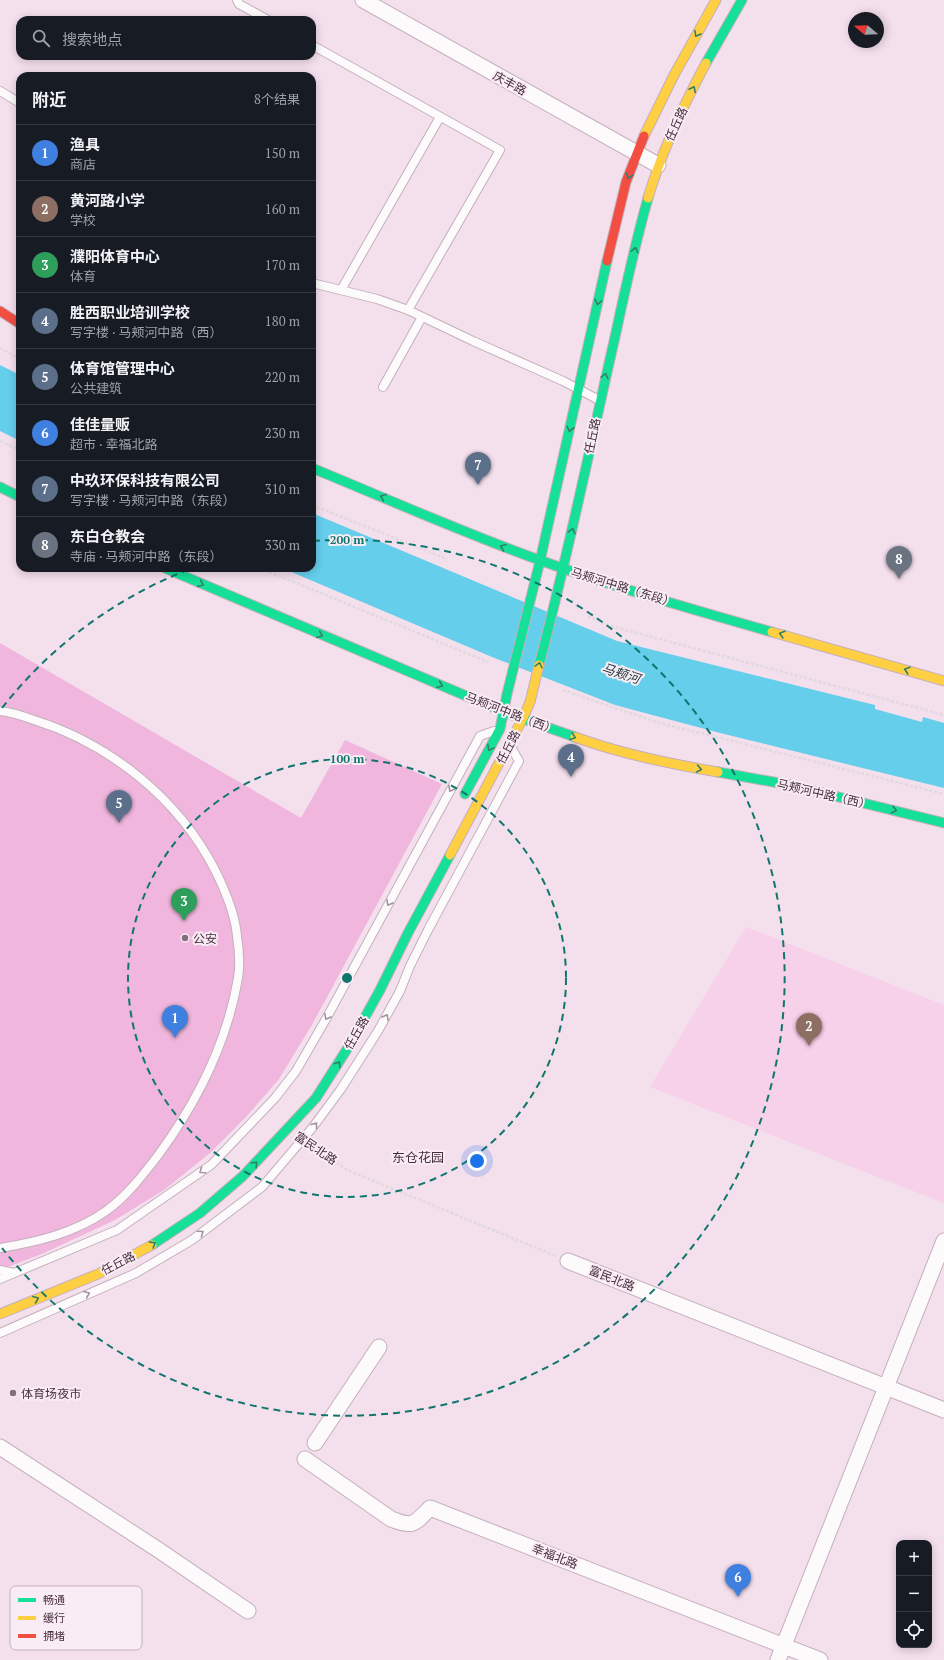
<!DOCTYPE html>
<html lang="zh">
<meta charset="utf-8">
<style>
:root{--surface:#171b24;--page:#20242c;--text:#f1f3f6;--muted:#9ea1a6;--line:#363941;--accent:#846d7c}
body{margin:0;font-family:"PT Serif","Noto Sans SC",serif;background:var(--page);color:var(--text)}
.controls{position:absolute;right:12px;bottom:12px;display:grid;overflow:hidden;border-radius:8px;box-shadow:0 2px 10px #0003}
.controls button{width:36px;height:36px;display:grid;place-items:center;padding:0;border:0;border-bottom:1px solid var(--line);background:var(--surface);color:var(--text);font:20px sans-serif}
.compass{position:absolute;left:848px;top:12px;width:36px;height:36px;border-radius:50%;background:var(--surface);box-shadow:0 2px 10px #0003;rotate:289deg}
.you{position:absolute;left:477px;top:1161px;width:14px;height:14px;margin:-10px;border:3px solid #fff;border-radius:50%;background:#1a73e8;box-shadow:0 0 0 6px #1a73e833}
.badge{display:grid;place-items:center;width:26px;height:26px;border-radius:50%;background:var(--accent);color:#fff;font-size:13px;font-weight:700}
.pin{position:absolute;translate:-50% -33px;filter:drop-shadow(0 1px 2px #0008)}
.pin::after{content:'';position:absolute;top:21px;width:14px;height:12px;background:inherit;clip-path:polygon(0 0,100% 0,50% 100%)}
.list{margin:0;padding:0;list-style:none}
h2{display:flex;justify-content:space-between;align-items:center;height:52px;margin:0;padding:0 16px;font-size:17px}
h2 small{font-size:13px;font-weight:400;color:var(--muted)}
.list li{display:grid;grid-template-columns:26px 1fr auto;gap:12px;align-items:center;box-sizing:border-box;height:56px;padding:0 16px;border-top:1px solid var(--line)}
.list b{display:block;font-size:15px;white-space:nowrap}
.list p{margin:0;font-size:13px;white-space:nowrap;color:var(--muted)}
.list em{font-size:13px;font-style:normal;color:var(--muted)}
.icon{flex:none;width:22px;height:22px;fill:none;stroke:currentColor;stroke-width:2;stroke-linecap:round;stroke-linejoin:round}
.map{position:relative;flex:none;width:944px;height:1660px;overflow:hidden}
.search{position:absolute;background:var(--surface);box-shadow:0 2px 10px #0003;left:16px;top:16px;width:300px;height:44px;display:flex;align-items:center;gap:10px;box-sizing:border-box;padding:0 14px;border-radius:12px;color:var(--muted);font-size:15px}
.panel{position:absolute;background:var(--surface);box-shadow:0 2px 10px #0003;left:16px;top:72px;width:300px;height:500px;border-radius:12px}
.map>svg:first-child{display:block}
</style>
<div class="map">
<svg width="944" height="1660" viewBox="0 0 944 1660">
<rect width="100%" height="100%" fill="#f4dfec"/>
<path fill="#f7d0ea" d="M 746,927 L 944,1005 L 944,1203 L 650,1087 Z"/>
<path fill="#f0b6dd" d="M 0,643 L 301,818 L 345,740 L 442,784 L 313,1023 L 279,1079 L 245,1118 L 210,1153 L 164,1190 L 115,1220 L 44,1253 L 0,1270 Z"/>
<g fill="#64ceeb">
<path d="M 0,365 L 20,375 L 20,441 L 0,431 Z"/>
<path d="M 312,513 L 617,641 L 875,705 L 875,709 L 922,722 L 923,717 L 944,723 L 944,788 L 720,733 L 615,705 L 492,657 L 282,568 L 312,568 Z"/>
</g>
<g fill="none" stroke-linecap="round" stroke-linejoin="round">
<defs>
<g id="lane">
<path d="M 237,0 L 239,4 L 268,20"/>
<path d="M 312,45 L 500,150 L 408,310"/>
<path d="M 0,91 L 20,103"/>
<path d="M 312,283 L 377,299 L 408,310 L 473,341 L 563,381 L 599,400"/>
<path d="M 341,290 L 440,117"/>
<path d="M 383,387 L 422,317"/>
<path d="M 0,711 C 12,712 23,716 34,720 C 110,744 178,798 215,870 C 225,890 235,913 237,936 C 239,949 240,966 238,978 C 227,1043 197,1102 159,1154 C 143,1175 127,1196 106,1211 C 75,1233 37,1242 0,1248"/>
<path d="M 0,1270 L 14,1273"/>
<path d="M 0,1279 L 117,1230 L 211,1165 L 275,1098 L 296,1071 L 326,1019 L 480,736 L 494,731"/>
<path d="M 0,1333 L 136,1273 L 192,1240 L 262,1187 L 313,1127 L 341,1089 L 378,1031 L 400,991 L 410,966 L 428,930 L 519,761 L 511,747"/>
</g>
<g id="street">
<path d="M 363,0 L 658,165"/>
<path d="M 568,1261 L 944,1410"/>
<path d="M 315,1443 L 379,1347"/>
<path d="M 0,1447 L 157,1549 L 248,1611"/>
<path d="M 305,1459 L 391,1519 C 414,1528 414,1524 430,1508 L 820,1660"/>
<path d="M 778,1660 L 944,1241"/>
</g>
<g id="fast">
<path d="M 706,63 L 742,0"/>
<path d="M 312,468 C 385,498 457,530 531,557 C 610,586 691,609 772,632"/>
<path d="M 0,487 L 20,497"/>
<path d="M 165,568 L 504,712 L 575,737"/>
<path d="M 539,665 C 568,556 590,446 615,337 C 625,290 635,244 648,198"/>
<path d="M 718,772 L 790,785 L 944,823"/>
<path d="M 465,794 L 500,729 L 507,694 L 540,561 L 607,261"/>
<path d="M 152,1245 L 200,1213 L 243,1176 L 316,1098 L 349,1046 L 380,990 L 408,933 L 450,855"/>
</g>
<g id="slow">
<path d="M 644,136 L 674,75 L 716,0"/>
<path d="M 648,198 C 662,150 683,106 706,63"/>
<path d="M 772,632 L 944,681"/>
<path d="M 575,737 C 621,754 670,764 718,772"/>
<path d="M 450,855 L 523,718 L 530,702 L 539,665"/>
<path d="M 0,1314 L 98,1274 L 152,1245"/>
</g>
<g id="jam">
<path d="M 607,261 L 626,182 L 644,136"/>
<path d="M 0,311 L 20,324"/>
</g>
</defs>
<use href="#lane" stroke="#c4b0bd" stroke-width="10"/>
<use href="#street" stroke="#c4b0bd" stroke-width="17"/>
<use href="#fast" stroke="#c4b0bd" stroke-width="11"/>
<use href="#slow" stroke="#c4b0bd" stroke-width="11"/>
<use href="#jam" stroke="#c4b0bd" stroke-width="11"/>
<g stroke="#e0d9de" stroke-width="2.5" stroke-dasharray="3 2" stroke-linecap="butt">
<path d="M 0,348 L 20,359"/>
<path d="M 0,441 L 20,450"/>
<path d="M 312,505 L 447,559"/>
<path d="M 260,568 L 488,662"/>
<path d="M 588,616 L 607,625 L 944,715"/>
<path d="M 563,690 L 656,722 L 944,794"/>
<path d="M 312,1145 L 347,1170 L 556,1256"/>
</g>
<use href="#lane" stroke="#fdfafc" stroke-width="8"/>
<use href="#street" stroke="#fdfafc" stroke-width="15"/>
<use href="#fast" stroke="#16e098" stroke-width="9"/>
<use href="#slow" stroke="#ffcf43" stroke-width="9"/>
<use href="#jam" stroke="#f24e42" stroke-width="9"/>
</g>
<defs><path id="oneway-chevron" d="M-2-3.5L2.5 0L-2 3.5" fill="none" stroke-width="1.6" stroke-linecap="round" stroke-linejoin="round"/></defs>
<g stroke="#317f67">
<use href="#oneway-chevron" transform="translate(697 34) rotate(119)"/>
<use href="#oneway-chevron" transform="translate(693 89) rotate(-63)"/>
<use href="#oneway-chevron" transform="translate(629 176) rotate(108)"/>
<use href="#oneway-chevron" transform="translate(635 250) rotate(-77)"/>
<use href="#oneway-chevron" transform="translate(598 302) rotate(102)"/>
<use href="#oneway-chevron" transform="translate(605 376) rotate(-77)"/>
<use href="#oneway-chevron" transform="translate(570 429) rotate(103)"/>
<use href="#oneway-chevron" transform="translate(383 497) rotate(-157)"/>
<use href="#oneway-chevron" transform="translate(572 531) rotate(-78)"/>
<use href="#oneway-chevron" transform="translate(503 547) rotate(-159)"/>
<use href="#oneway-chevron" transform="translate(201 584) rotate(23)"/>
<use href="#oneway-chevron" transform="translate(782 634) rotate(-164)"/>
<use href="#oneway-chevron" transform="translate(320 635) rotate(23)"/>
<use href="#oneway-chevron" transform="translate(539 665) rotate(-76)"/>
<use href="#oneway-chevron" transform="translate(907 670) rotate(-164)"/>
<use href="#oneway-chevron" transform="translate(440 685) rotate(23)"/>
<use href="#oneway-chevron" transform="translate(573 737) rotate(20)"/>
<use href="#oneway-chevron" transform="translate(490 748) rotate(118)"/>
<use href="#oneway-chevron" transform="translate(699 769) rotate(10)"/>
<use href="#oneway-chevron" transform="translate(894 810) rotate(14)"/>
<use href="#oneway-chevron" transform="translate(338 1064) rotate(-57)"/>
<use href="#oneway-chevron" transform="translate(255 1164) rotate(-46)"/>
<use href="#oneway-chevron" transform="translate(153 1244) rotate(-32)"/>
<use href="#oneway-chevron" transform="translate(36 1299) rotate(-23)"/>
</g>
<g stroke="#a2949e">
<use href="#oneway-chevron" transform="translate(451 789) rotate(119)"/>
<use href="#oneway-chevron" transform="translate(389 903) rotate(119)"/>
<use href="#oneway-chevron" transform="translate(327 1017) rotate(119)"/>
<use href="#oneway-chevron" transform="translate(386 1017) rotate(-61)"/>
<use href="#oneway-chevron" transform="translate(315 1125) rotate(-52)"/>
<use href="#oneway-chevron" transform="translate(202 1171) rotate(145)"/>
<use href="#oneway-chevron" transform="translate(201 1233) rotate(-35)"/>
<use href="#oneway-chevron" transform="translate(87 1294) rotate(-23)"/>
</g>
<g fill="none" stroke="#0f766e" stroke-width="2" stroke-dasharray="7 5">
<circle cx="347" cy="978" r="219"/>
<path d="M2 708A438 438 0 0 1 190 569M313 541A438 438 0 1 1 2 1248"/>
</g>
<g fill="#846d7c" stroke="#f9ecf4" stroke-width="1.5">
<circle cx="185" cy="938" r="4"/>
<circle cx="13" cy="1393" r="4"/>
</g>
<g text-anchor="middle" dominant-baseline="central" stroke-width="4" stroke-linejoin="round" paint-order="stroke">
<g font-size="12" fill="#472f3f" stroke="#f9ecf4">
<text transform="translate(510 83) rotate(29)">庆丰路</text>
<text transform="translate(676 124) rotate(-65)">任丘路</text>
<text transform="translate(592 436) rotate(-78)">任丘路</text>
<text transform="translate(623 587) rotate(17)">马颊河中路（东段）</text>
<text transform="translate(511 713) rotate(21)">马颊河中路（西）</text>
<text transform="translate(508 747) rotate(-62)">任丘路</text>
<text transform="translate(824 794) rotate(13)">马颊河中路（西）</text>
<text transform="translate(356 1033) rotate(-60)">任丘路</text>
<text transform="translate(316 1148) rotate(34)">富民北路</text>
<text transform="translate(118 1263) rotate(-27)">任丘路</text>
<text transform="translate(612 1278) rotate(22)">富民北路</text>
<text transform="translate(555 1556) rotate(21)">幸福北路</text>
</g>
<g font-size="12" fill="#472f3f" stroke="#f9ecf4" text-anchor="start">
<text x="193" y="938">公安</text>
<text x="21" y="1393">体育场夜市</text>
</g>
<g font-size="13" font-style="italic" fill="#1b333a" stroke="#f9ecf4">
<text transform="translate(621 673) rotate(18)">马颊河</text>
</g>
<g font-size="13" fill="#472f3f" stroke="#f9ecf4">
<text x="418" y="1157">东仓花园</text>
</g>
</g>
<rect x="10" y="1586" width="132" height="64" rx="6" fill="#f9ecf4" stroke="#c4b3be" stroke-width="1"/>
<rect x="18" y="1598" width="18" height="4" fill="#16e098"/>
<rect x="18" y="1616" width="18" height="4" fill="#ffcf43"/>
<rect x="18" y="1634" width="18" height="4" fill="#f24e42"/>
<g font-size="11" fill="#472f3f">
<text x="43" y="1604">畅通</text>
<text x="43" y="1622">缓行</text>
<text x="43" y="1640">拥堵</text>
</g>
<circle cx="347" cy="978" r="6" fill="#0f766e" stroke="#f9ecf4" stroke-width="2"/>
<g font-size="12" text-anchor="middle" font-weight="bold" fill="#0f766e" stroke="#f9ecf4" stroke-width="4" stroke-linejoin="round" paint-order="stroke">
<text x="347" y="544">200 m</text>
<text x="347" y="763">100 m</text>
</g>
</svg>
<div class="controls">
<button>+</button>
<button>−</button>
<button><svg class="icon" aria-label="locate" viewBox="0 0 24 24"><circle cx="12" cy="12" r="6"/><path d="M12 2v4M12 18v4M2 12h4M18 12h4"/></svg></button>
</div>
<svg class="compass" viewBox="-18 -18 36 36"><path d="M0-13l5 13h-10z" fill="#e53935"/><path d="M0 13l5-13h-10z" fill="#9ea1a6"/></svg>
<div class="you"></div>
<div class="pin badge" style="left:175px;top:1038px;background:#3f7fe0">1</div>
<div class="pin badge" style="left:809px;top:1046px;background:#8d6e63">2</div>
<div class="pin badge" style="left:184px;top:921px;background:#2e9e5b">3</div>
<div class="pin badge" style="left:571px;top:777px;background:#5c6f8a">4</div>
<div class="pin badge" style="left:119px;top:823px;background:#5c6f8a">5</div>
<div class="pin badge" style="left:738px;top:1597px;background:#3f7fe0">6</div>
<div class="pin badge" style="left:478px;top:485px;background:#5c6f8a">7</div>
<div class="pin badge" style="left:899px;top:579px;background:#6b7280">8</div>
<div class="search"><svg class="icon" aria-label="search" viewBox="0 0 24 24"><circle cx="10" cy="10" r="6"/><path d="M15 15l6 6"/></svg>搜索地点</div>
<section class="panel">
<h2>附近<small>8个结果</small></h2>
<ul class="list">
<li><span class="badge" style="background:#3f7fe0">1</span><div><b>渔具</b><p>商店</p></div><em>150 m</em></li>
<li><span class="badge" style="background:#8d6e63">2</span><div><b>黄河路小学</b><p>学校</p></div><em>160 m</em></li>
<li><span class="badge" style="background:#2e9e5b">3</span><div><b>濮阳体育中心</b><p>体育</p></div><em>170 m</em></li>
<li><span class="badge" style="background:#5c6f8a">4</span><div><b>胜西职业培训学校</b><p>写字楼 · 马颊河中路（西）</p></div><em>180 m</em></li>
<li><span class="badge" style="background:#5c6f8a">5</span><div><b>体育馆管理中心</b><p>公共建筑</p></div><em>220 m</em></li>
<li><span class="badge" style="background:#3f7fe0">6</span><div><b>佳佳量贩</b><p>超市 · 幸福北路</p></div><em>230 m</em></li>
<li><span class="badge" style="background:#5c6f8a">7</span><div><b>中玖环保科技有限公司</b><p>写字楼 · 马颊河中路（东段）</p></div><em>310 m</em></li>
<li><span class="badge" style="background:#6b7280">8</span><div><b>东白仓教会</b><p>寺庙 · 马颊河中路（东段）</p></div><em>330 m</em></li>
</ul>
</section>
</div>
